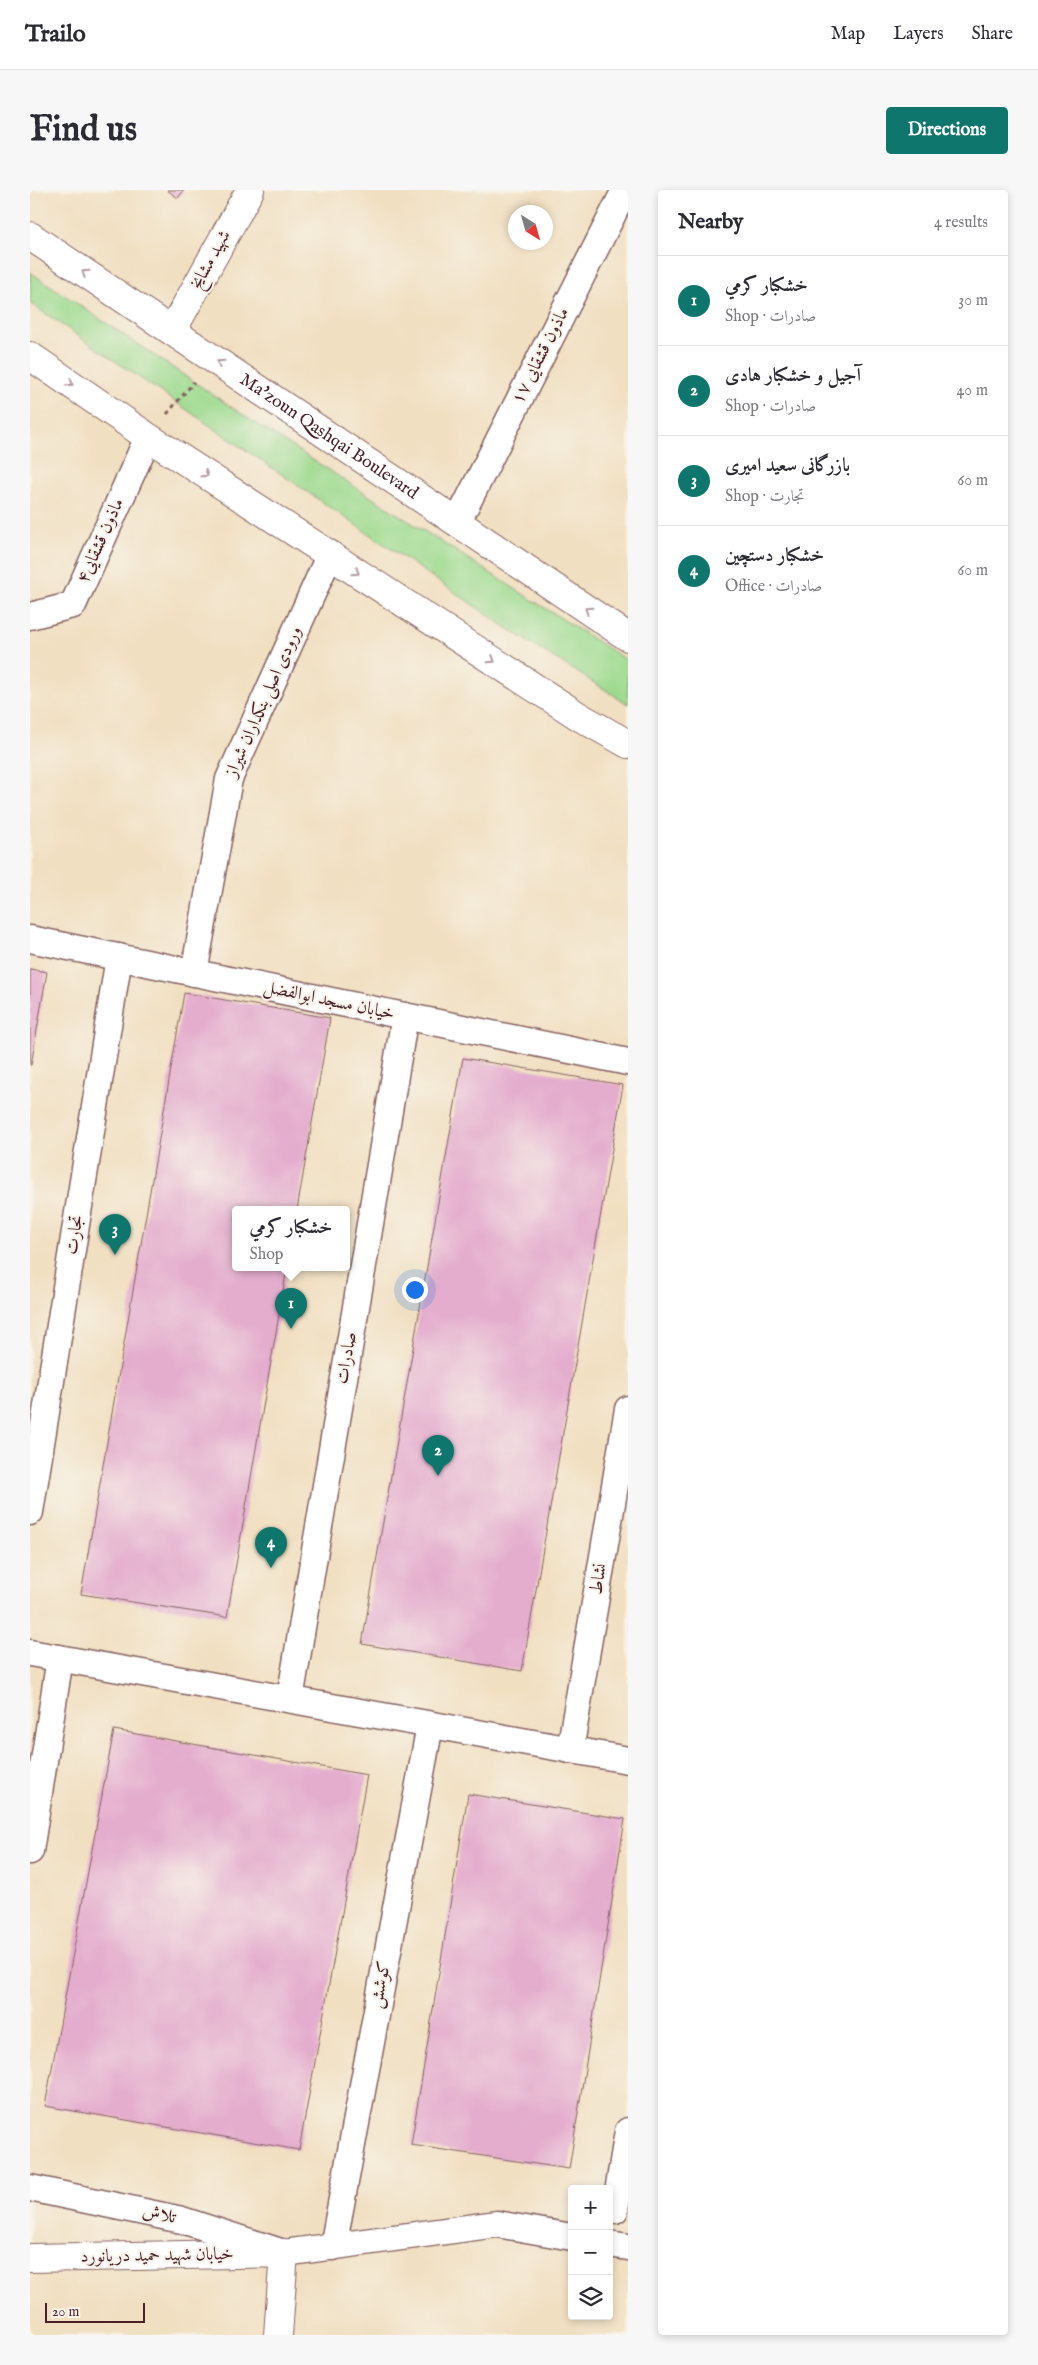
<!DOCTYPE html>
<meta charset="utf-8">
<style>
:root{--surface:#fff;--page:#f7f7f7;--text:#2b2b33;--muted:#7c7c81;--line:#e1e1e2;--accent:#0f766e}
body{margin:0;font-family:"IM FELL English",Amiri,serif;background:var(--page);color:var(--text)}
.controls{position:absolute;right:15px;bottom:15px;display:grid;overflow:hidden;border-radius:5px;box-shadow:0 2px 8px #0003}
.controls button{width:45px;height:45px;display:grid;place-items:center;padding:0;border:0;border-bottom:1px solid var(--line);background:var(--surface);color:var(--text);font:25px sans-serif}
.compass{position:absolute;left:478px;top:15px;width:45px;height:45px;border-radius:50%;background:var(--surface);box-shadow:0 2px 8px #0003;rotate:143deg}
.scale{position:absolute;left:15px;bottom:12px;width:100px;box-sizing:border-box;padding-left:5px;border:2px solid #4a1f2b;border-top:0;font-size:14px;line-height:18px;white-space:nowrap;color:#4a1f2b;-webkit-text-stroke:4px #f7f3e8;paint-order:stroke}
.you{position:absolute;left:384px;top:1099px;width:18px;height:18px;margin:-12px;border:4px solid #fff;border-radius:50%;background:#1a73e8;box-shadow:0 0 0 8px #1a73e833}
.badge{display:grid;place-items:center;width:32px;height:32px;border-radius:50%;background:var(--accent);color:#fff;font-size:16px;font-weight:700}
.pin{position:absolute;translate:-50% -41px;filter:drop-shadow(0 1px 2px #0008)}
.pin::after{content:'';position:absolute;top:26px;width:18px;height:15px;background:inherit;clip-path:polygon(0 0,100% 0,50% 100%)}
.popup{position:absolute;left:202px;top:1016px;width:118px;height:65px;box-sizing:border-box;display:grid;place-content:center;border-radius:5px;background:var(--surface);filter:drop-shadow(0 1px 4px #0005);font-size:16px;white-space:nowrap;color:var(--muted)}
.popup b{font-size:19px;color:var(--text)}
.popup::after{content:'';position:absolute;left:50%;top:100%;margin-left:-10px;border:10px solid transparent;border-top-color:var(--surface)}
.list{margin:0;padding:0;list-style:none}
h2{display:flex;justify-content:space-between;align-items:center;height:65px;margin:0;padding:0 20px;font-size:21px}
h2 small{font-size:16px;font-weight:400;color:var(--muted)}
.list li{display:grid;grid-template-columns:32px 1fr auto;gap:15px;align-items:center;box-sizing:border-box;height:90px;padding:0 20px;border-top:1px solid var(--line)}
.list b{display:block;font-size:19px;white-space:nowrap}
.list p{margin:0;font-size:16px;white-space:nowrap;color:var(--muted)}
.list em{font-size:16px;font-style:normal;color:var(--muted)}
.icon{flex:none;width:28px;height:28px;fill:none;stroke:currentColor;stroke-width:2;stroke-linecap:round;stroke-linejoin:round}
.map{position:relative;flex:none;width:598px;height:2145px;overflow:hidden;border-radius:5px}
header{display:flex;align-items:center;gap:30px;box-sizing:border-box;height:70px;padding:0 25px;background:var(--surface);border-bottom:1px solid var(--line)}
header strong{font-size:24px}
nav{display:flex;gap:28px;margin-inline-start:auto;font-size:18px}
.intro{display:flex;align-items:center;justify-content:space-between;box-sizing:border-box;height:120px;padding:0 30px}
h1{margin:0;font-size:35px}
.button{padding:12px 22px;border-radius:5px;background:var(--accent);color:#fff;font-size:18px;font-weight:700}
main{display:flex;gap:30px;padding:0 30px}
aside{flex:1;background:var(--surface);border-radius:5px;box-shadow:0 2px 8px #0003}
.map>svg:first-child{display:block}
</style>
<header>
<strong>Trailo</strong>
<nav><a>Map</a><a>Layers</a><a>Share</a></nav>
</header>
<div class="intro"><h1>Find us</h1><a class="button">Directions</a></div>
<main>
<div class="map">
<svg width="598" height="2145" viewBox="0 0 598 2145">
<rect width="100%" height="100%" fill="#f7f3e8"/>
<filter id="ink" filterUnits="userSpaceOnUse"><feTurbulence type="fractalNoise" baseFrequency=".02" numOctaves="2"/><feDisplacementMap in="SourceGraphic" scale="10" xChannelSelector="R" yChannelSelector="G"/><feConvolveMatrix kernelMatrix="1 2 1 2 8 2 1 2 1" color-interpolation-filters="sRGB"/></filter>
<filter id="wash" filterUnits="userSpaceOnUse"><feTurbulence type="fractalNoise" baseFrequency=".0096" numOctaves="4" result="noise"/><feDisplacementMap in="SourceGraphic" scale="20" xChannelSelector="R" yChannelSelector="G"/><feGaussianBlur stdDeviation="1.12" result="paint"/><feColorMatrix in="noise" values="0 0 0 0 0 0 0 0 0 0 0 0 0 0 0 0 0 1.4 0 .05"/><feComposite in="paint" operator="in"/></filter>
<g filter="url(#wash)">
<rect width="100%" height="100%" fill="#f1dfc1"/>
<path fill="#9dda8f" stroke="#747c5d" d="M 0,82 L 225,233 L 598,471 L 598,514 L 483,442 L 0,113 Z"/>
<g id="blocks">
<g fill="#e4adce">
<path d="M 137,0 L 154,0 L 148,8 Z"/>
<path d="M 0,779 L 17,782 L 1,875 L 0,875 Z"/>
<path d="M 154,803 L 300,828 L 267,1020 L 206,1020 L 206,1078 L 257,1078 L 197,1427 L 51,1404 Z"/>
<path d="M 433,868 L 593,895 L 492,1481 L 332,1454 Z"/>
<path d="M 84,1540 L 337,1585 L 269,1960 L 15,1916 Z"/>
<path d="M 438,1604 L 595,1629 L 539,1979 L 381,1955 Z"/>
</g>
</g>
</g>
<g filter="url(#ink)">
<use href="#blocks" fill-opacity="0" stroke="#846260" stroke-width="1"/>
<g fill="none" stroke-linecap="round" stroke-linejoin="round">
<defs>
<g id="minor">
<path d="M 427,333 L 595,0"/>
<path d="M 0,426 L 43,415 L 118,247"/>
<path d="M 0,749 L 598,872"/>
<path d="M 164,783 L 199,589 L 300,364"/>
<path d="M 0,1322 L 89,767"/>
<path d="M 0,1463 L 598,1570"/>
<path d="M 260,1509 L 375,826"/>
<path d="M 540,1560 L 598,1219"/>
<path d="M 0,1661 L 30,1468"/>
<path d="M 0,1998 L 152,2030 L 254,2063 L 467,2034 L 542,2047"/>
<path d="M 585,2020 L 598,1941"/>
<path d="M 579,2054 L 598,2057"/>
<path d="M 303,2057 L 400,1535"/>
</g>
<g id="tertiary">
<path id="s1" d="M 0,46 L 598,447"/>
<path d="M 142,141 L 220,0"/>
<path d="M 0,166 L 118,247 L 550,527 L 598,554"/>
<path d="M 0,2068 L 254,2063 L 248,2145"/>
</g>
</defs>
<use href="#minor" stroke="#846260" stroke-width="29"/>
<use href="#tertiary" stroke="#846260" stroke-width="30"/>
<path stroke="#846260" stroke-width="3" stroke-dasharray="4 4" stroke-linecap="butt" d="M 137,224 L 164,192"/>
<use href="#minor" stroke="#fff" stroke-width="26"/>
<use href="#tertiary" stroke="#fff" stroke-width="28"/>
</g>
<defs><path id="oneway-chevron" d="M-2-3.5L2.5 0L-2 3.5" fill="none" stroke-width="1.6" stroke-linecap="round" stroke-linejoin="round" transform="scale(1.25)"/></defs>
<g stroke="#ae9aa0">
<use href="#oneway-chevron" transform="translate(55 83) rotate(-146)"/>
<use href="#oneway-chevron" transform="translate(190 173) rotate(-146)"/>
<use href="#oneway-chevron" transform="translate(40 193) rotate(34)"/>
<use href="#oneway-chevron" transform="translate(175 284) rotate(33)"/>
<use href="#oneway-chevron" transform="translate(326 382) rotate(33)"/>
<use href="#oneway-chevron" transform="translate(558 420) rotate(-146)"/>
<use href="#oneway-chevron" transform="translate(462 470) rotate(33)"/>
</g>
</g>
<g text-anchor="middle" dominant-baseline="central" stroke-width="4" stroke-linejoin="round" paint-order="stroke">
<g font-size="18" fill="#4a1f2b" stroke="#f7f3e8">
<text transform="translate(181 70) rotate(-61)">شهید مشایخ</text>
<text transform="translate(511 166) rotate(-63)">ماذون قشقایی ۱۷</text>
<text stroke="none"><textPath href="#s1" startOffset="360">Ma'zoun Qashqai Boulevard</textPath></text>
<text transform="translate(71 351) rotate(-66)">۴ماذون قشقایی</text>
<text transform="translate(234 512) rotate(-66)">ورودی اصلی بنکداران شیراز</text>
<text transform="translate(299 811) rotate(12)">خیابان مسجد ابوالفضل</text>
<text transform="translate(45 1045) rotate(-81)">تجارت</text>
<text transform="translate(317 1168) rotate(-80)">صادرات</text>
<text transform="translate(569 1389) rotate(-80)">نشاط</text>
<text transform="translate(351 1795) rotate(-79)">کوشش</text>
<text transform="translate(129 2025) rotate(12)">تلاش</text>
<text transform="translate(127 2066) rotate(-1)">خیابان شهید حمید دریانورد</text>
</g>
</g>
</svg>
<div class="controls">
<button>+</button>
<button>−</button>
<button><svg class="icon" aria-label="layers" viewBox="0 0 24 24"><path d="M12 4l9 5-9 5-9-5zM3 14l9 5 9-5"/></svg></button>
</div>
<svg class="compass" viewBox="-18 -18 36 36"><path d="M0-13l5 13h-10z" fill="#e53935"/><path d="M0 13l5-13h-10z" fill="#7c7c81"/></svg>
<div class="scale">20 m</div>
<div class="you"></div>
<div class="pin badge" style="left:261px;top:1139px">1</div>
<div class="popup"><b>خشكبار كرمي</b>Shop</div>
<div class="pin badge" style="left:408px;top:1286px">2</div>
<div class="pin badge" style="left:85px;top:1065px">3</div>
<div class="pin badge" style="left:241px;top:1378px">4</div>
</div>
<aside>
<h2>Nearby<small>4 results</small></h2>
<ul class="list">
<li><span class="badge">1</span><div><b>خشكبار كرمي</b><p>Shop · صادرات</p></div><em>30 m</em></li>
<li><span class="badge">2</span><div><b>آجیل و خشکبار هادی</b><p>Shop · صادرات</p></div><em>40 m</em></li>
<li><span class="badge">3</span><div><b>بازرگانی سعید امیری</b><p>Shop · تجارت</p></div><em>60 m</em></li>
<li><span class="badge">4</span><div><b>خشکبار دستچین</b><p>Office · صادرات</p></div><em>60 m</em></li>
</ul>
</aside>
</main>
